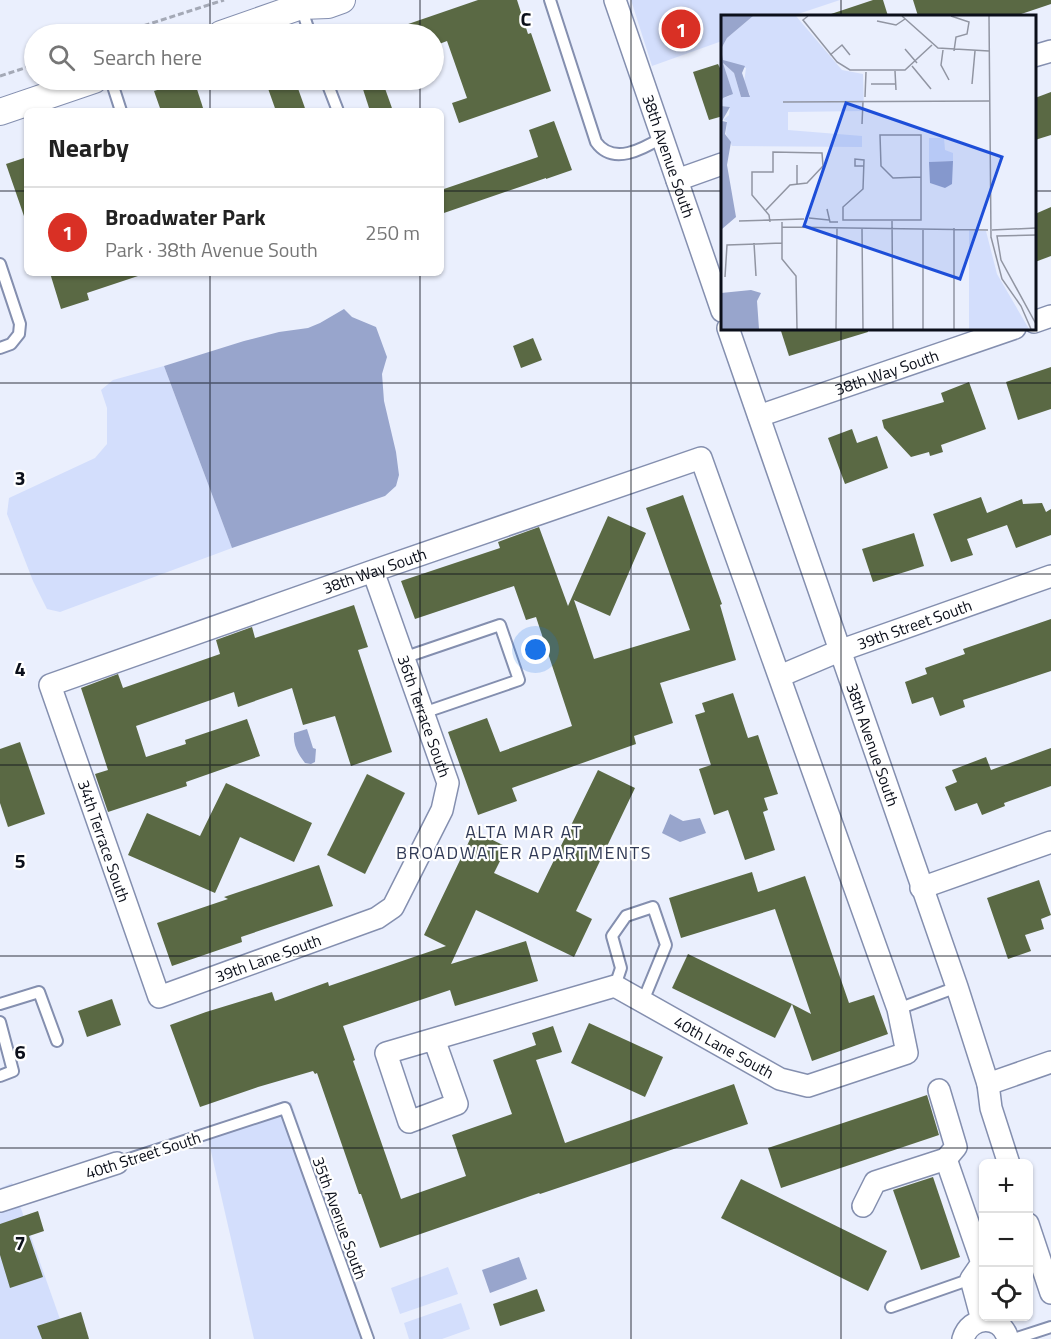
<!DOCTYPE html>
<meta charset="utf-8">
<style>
:root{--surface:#fff;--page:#f6f6f6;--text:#222;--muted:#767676;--line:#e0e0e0;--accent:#d93025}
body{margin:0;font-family:"Titillium Web",sans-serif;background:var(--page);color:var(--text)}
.controls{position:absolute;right:18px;bottom:18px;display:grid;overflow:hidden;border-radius:9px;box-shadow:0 2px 4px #0004}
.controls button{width:54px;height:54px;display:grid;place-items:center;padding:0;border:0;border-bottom:2px solid var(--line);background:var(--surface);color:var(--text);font:30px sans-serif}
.you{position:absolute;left:536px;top:650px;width:21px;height:21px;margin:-15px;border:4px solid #fff;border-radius:50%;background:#1a73e8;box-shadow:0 0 0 9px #1a73e833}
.badge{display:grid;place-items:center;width:39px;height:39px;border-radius:50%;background:var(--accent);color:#fff;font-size:20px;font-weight:700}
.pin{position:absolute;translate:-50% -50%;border:3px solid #fff;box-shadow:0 2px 6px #0006}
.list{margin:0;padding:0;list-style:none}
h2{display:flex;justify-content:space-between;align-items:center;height:78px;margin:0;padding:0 24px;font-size:26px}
h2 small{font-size:20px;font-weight:400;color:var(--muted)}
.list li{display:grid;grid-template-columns:39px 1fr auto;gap:18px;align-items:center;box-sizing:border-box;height:90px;padding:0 24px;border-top:2px solid var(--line)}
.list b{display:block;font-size:22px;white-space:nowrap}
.list p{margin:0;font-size:20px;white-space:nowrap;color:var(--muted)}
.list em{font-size:20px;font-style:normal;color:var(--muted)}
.icon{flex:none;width:33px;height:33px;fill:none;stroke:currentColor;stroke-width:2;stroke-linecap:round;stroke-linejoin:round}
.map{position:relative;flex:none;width:1051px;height:1339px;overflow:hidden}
.search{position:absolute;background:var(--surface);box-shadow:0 2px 4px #0004;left:24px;top:24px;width:420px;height:66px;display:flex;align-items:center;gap:15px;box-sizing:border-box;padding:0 21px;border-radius:33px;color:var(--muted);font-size:22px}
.panel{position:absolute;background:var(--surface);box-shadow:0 2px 4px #0004;left:24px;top:108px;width:420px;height:168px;border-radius:9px}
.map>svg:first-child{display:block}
</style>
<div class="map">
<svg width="1051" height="1339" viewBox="0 0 1051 1339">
<rect width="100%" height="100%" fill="#eaeffd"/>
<g fill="#d3defc">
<path d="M 631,0 L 840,0 L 792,16 L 722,16 L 722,41 L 652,66 Z"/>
<path d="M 164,366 L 232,548 L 60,612 L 47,609 L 33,581 L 7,514 L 9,498 L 95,458 L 107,444 L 107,408 L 101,390 L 113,380 Z"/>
<path d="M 291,1102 L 372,1339 L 254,1339 L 207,1134 Z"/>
<path d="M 12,1183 L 67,1339 L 0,1339 L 0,1188 Z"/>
<path d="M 448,1267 L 458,1294 L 400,1314 L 391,1288 Z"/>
<path d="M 461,1303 L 470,1329 L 442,1339 L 409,1339 L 404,1323 Z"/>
</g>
<g fill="#98a5cc">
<path d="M 344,309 L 352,317 L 376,327 L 387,357 L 382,374 L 384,401 L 396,452 L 399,475 L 396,486 L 385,496 L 232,548 L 164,366 L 244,341 L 279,332 L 308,328 L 320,323 Z"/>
<path d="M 307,729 L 313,748 L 316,749 L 315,762 L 311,764 L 305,763 C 298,754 293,745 294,733 Z"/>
<path d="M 670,814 L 683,821 L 700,818 L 706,833 L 680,842 L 662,833 Z"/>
<path d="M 519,1257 L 527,1279 L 490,1293 L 482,1270 Z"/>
</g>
<g fill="#5a6944">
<path d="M 478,0 L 517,0 L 528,34 L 531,33 L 551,91 L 459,123 L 452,103 L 467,98 L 447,41 L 434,46 L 434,34 L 386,34 L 385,32 Z"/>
<path d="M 873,0 L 883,0 L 888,16 L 832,16 L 831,14 Z"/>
<path d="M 913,0 L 1051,0 L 1051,4 L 1015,16 L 918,16 Z"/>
<path d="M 718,64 L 723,74 L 723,116 L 709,120 L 693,72 Z"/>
<path d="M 189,80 L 194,80 L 204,111 L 161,111 L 154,91 Z"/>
<path d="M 265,80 L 295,80 L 306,111 L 276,111 Z"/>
<path d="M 360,80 L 382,80 L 393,111 L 370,111 Z"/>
<path d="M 1051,92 L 1051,135 L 1035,140 L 1035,98 Z"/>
<path d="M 554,121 L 572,170 L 546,179 L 546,178 L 441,214 L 441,190 L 538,157 L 529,130 Z"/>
<path d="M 27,157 L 27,219 L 25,219 L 6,164 Z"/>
<path d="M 1051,207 L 1051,256 L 1035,262 L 1035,214 Z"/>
<path d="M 50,273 L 137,273 L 138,276 L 87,293 L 89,300 L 61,309 Z"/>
<path d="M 780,328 L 867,328 L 868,332 L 789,356 Z"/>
<path d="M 533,338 L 542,360 L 521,368 L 513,346 Z"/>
<path d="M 1051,367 L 1051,409 L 1018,420 L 1006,382 Z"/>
<path d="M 969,382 L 986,429 L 941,445 L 943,452 L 930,456 L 929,452 L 911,457 L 884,428 L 882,420 L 944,402 L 941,393 Z"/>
<path d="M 852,429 L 857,443 L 877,436 L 888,468 L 845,484 L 828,438 Z"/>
<path d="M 683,495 L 722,604 L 720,605 L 736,660 L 660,683 L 673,723 L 634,736 L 636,744 L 512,788 L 517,801 L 478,815 L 448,732 L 487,718 L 500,752 L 572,726 L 536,617 L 526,620 L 514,586 L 415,619 L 401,581 L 500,548 L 498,542 L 539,527 L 568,606 L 608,516 L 646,533 L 610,616 L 574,600 L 594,659 L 690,630 L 646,508 Z"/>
<path d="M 981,497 L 987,513 L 1022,499 L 1023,504 L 1042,503 L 1046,512 L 1051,509 L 1051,535 L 1016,548 L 1007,525 L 967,539 L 973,555 L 951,562 L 933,514 Z"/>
<path d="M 914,533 L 924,566 L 873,582 L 862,549 Z"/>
<path d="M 354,605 L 368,647 L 358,650 L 392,752 L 351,766 L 335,716 L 303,725 L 292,688 L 238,707 L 234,692 L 136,726 L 146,757 L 186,744 L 185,740 L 247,719 L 260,756 L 186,782 L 187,786 L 108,812 L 95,774 L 108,770 L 81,688 L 118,674 L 123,688 L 220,654 L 216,640 L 252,627 L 255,638 Z"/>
<path d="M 1051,619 L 1051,671 L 963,700 L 965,707 L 940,716 L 933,697 L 912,704 L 905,682 L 927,674 L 925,668 L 965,654 L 963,649 Z"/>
<path d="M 733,693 L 748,738 L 758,735 L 778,794 L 764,798 L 768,810 L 763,812 L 775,850 L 745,860 L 728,810 L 714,815 L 699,769 L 711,765 L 695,715 L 705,712 L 702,703 Z"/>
<path d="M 20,742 L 45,814 L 8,827 L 0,803 L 0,749 Z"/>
<path d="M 1051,748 L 1051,786 L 1004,803 L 1005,806 L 982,815 L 977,803 L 955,811 L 945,787 L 957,782 L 952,770 L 986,757 L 991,770 Z"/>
<path d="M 598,770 L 635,788 L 576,911 L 592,919 L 574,957 L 476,910 L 451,964 L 526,941 L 538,981 L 455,1006 L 450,990 L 343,1026 L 355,1060 L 353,1061 L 401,1199 L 466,1176 L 452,1135 L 512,1114 L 493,1060 L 536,1045 L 532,1033 L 553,1026 L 562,1052 L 536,1060 L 565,1143 L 734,1084 L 748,1124 L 540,1194 L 539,1193 L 380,1248 L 361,1194 L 359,1194 L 317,1073 L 315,1074 L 313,1071 L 258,1087 L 200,1107 L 170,1025 L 206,1012 L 272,992 L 275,1001 L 328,982 L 329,986 L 446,946 L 424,935 L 474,831 L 507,847 L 494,873 L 538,893 Z"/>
<path d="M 367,774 L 405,793 L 365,874 L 327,855 Z"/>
<path d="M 226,783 L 312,823 L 294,862 L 240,837 L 215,893 L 128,855 L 147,813 L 200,836 Z"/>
<path d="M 319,865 L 333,906 L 241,937 L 242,942 L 172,966 L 157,923 L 228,899 L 224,897 Z"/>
<path d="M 752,872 L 758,892 L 805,876 L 849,1003 L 874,995 L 888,1034 L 812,1061 L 792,1004 L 811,1014 L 775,909 L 681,938 L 669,898 Z"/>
<path d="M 1039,880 L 1051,915 L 1041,919 L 1044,929 L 1025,935 L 1031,951 L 1008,959 L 987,898 Z"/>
<path d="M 688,954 L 792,1004 L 775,1038 L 672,988 Z"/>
<path d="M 112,999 L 121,1025 L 87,1037 L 78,1011 Z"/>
<path d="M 589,1023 L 663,1057 L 645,1097 L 571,1063 Z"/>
<path d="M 927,1095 L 939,1135 L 781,1188 L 768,1148 Z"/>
<path d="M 933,1177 L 960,1257 L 921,1270 L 893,1190 Z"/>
<path d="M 741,1179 L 887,1251 L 868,1291 L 721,1218 Z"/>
<path d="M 38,1211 L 44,1231 L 29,1236 L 43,1277 L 10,1288 L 0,1255 L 0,1224 Z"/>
<path d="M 537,1289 L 545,1311 L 500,1326 L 493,1304 Z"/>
<path d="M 81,1312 L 89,1339 L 42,1339 L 37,1326 Z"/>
</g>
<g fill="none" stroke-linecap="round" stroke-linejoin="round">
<defs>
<g id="service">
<path d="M 550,0 L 596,142 C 613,166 643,149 663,137"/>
<path d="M 301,7 L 310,34"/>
<path d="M 111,80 L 121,111"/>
<path d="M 326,80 L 338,111"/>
<path d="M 0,264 L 20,324 L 19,334 L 11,344 L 0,348"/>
<path d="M 403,658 L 500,625 L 519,680 L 423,713"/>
<path d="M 615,986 L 621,968 L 612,936 L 626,916 L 653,907 L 666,945 L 643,1001"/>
<path d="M 0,1004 L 39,992 L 57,1041"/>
<path d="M 898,1009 L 957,987"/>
<path d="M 0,1022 L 13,1071 L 0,1076"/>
<path d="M 117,1163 L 285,1108 L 368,1339"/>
<path d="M 891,1307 L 971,1279"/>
<path d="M 1014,1339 L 1051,1327"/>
</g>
<g id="minor">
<path id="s1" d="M 615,0 L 722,311"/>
<path d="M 1034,56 L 1051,51"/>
<path d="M 677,180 L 722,164"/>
<path d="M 1034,322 L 1051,316"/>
<path id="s2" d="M 728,328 L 957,987 L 988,1084 L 991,1108 L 1009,1164"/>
<path id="s3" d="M 759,416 L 1015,328"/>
<path id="s4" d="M 373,571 L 448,783 L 442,810 L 393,907 L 377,918 L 159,997 L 50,685 L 373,571 L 701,458 L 898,1009 L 907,1053 L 808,1086 L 780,1079 L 615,986 L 386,1053 L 409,1122 L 457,1104 L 434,1039"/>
<path id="s5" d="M 780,676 L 839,651 L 1051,576"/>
<path d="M 921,888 L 1051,842"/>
<path d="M 988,1084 L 1051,1062"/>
<path d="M 946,1159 L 982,1263 L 971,1279 L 982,1320"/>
<path d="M 0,1201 L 117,1163"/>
<path d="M 863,1206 L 875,1182 L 946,1159 L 956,1147 L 939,1090"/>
<path d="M 1028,1224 L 1051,1293"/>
<path d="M 963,1339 C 970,1315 1001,1314 1008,1339"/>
</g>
<g id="tertiary">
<path d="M 221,34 L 301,6 L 328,5 L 342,0"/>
<path d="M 0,112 L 94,80"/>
</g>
</defs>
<use href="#service" stroke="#848faf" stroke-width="14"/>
<use href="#minor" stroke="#848faf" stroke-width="24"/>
<use href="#tertiary" stroke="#848faf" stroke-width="28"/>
<g stroke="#a4a9b6" stroke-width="3" stroke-dasharray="6 3" stroke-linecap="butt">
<path d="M 118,34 L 224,0"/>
<path d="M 0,76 L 34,65"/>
</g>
<use href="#service" stroke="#fff" stroke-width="10"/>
<use href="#minor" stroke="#fff" stroke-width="21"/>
<use href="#tertiary" stroke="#fff" stroke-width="26"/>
</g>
<path fill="none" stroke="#0b0f1a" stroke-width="1.5" stroke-opacity="0.55" d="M 210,0 L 210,34M 420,0 L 420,34M 631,0 L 631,1339M 841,0 L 841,16M 210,80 L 210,111M 420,80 L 420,111M 0,191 L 27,191M 441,191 L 722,191M 1034,191 L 1051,191M 210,273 L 210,1339M 420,273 L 420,1339M 841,328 L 841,1339M 0,383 L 1051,383M 0,574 L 1051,574M 0,765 L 1051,765M 0,956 L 1051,956M 0,1148 L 1051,1148"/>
<g text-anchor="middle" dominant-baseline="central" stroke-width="4.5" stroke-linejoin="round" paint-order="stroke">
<g font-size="16" fill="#0b0f1a" stroke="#fff">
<text stroke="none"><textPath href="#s1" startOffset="165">38th Avenue South</textPath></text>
<text stroke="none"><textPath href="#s3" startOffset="135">38th Way South</textPath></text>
<text stroke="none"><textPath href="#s4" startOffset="1287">38th Way South</textPath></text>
<text stroke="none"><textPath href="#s5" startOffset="144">39th Street South</textPath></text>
<text stroke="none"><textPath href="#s4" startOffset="154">36th Terrace South</textPath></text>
<text stroke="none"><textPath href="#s2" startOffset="441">38th Avenue South</textPath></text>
<text transform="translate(104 841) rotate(71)">34th Terrace South</text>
<text transform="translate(268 958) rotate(-20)">39th Lane South</text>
<text transform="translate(724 1047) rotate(29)">40th Lane South</text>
<text transform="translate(143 1155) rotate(-18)">40th Street South</text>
<text transform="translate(340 1218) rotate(70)">35th Avenue South</text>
</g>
<g font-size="18" letter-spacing="1.5" fill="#323b57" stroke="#fff">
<text x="524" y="831">ALTA MAR AT<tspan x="524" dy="21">BROADWATER APARTMENTS</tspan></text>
</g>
</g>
<g transform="translate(721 15)">
<rect width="315" height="315" fill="#eaeffd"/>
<path d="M 32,1 L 75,1 L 121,55 L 142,59 L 143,96 L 67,97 L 67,115 L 141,121 L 141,132 L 11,131 L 5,119 L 6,106 L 2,105 L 8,100 L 9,92 L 0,91 L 2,83 L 9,81 L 10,74 L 2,48 L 13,58 L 20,82 L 29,80 L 23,67 L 25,53 L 2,45 L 0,34 L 6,23 ZM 223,123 L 224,135 L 232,138 L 232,146 L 208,147 L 208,123 ZM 248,215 L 265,216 L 276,259 L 308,314 L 248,314 Z" fill="#d3defc"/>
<path d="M 0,1 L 32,1 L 6,23 L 0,34 L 2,45 L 24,51 L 21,58 L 29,82 L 20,82 L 13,58 L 2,48 L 12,79 L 2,83 L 0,88 ZM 0,91 L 9,92 L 1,106 L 6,107 L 4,119 L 10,127 L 6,150 L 15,202 L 1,214 ZM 232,146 L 231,169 L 224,173 L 209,168 L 208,147 ZM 30,275 L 40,278 L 36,286 L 38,314 L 0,314 L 0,278 Z" fill="#98a5cc"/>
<path fill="none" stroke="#9195a2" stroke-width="1.5" d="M 87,1 L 82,5 L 116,47 L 129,55 L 184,55 L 211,30M 181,1 L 217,33 L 268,36M 230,1 L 248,7 L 246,19 L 235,22 L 233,36M 268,1 L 270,223M 156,6 L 175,10 L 184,4M 184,34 L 196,48M 222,35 L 220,50 L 228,65M 109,40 L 121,30 L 129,40M 191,51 L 210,74M 174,56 L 175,75M 150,69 L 174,69M 251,69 L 254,36M 144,82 L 145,57M 62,87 L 268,86M 141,109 L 142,86M 143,151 L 134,151 L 134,144 L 143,145 L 142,174 L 122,192 L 122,205 L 200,205 L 200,120 L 159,120 L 160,151 L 172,163 L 200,162M 76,169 L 76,150M 106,194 L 109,207 L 117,207M 45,195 L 69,170 L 86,168 L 102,151 L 101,138 L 52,137 L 52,157 L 31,157 L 31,180 L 48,200 L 49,207M 88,203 L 108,205M 18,206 L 83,204M 171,206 L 172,314M 61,207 L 61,244 L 75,261 L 76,314M 61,212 L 267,215M 141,214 L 142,314M 271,215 L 315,213M 315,220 L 276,221 L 280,245 L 315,309M 270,222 L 281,264 L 300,291 L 310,314M 33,228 L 35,261M 4,262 L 6,230 L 61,228M 115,314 L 116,213M 202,314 L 202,214M 233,314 L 233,213"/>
<path fill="#1d4ed8" fill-opacity="0.15" stroke="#1d4ed8" stroke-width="3" d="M 125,88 L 281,142 L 239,264 L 83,211 Z"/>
<rect width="315" height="315" fill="none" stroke="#0b0f1a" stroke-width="3"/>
</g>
<g font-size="20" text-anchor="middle" font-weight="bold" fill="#0b0f1a" stroke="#fff" stroke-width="4.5" stroke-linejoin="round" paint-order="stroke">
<text x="526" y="26">C</text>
<text x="20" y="485">3</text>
<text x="20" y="676">4</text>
<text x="20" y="868">5</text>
<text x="20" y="1059">6</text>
<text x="20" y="1250">7</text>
</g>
</svg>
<div class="controls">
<button>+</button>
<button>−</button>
<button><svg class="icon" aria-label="locate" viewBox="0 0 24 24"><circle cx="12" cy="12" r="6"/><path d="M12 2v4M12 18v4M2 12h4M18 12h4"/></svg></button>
</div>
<div class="you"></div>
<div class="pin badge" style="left:681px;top:29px">1</div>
<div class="search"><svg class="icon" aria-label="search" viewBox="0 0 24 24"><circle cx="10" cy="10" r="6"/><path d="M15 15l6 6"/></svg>Search here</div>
<section class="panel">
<h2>Nearby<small></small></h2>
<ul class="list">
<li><span class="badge">1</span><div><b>Broadwater Park</b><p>Park · 38th Avenue South</p></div><em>250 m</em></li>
</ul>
</section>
</div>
